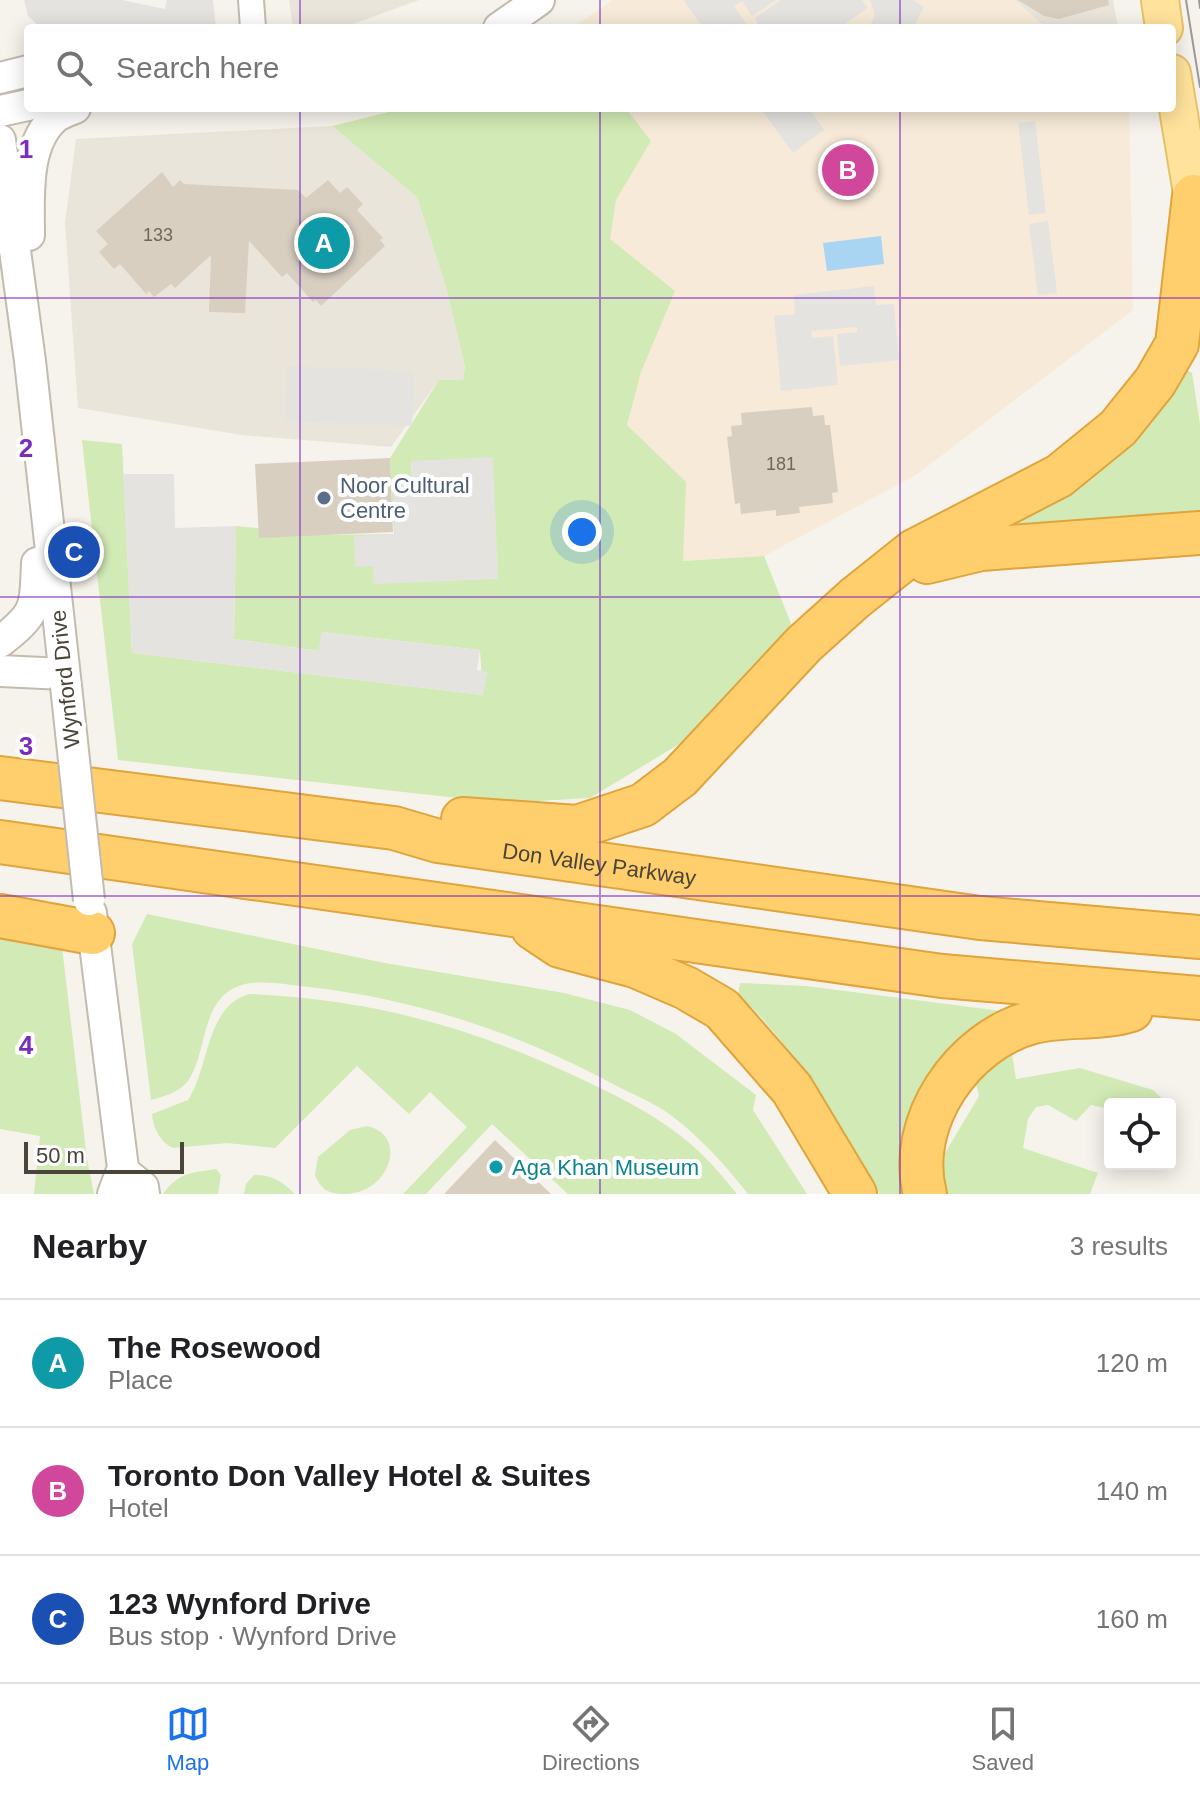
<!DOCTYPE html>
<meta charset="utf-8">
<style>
:root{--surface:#fff;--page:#f2f2f2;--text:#202124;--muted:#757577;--line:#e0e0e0;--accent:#1a73e8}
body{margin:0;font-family:Helvetica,sans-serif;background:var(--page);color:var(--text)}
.controls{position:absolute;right:24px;bottom:24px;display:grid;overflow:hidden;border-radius:8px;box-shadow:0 4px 20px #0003}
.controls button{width:72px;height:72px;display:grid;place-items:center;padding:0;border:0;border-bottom:2px solid var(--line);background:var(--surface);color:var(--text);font:40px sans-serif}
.scale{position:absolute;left:24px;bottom:20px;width:160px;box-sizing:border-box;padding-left:8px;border:4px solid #4b4439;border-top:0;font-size:22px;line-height:28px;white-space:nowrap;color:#4b4439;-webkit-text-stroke:6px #fff;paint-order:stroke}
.you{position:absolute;left:582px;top:532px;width:28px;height:28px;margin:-20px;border:6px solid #fff;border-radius:50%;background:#1a73e8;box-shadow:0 0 0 12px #1a73e833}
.badge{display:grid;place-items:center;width:52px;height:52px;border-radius:50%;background:var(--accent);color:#fff;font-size:26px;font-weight:700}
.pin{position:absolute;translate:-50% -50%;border:4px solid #fff;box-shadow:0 2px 8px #0006}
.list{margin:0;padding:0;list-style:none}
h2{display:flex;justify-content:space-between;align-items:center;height:104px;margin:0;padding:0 32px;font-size:34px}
h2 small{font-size:26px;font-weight:400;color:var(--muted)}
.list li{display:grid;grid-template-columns:52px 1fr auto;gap:24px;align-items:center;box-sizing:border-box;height:128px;padding:0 32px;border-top:2px solid var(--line)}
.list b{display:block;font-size:30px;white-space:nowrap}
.list p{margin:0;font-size:26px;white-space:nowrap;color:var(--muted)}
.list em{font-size:26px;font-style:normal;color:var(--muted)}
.icon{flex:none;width:44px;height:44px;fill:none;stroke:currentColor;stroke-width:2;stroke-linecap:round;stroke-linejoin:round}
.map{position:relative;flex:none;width:1200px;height:1194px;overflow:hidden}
.search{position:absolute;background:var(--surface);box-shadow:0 4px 20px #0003;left:24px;right:24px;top:24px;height:88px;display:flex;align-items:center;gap:20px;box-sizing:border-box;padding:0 28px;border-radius:8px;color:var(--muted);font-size:30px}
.sheet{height:488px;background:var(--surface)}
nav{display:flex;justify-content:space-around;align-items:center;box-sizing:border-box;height:112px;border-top:2px solid var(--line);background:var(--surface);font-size:22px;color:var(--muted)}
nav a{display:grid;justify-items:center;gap:4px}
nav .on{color:var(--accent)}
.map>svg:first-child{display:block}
</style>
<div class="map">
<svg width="1200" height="1194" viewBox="0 0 1200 1194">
<rect width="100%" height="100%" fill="#f6f3ec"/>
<g fill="#eae5da">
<path d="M 289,0 L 419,0 L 342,28 L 293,28 Z"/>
<path d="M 1015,0 L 1113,0 L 1118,28 L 1046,28 Z"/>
<path d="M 332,126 L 417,197 L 446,287 L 465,368 L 463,380 L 439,380 L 391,447 L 242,435 L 78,408 L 65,223 L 76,139 Z"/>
</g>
<g fill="#f7ead8">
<path d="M 613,0 L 1015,0 L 1046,28 L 572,28 Z"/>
<path d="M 626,108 L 1129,108 L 1133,310 L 916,475 L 764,556 L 683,561 L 685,482 L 627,425 L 641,372 L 610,239 L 616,200 L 651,141 Z"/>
</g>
<g fill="#d2eab5">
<path d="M 405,108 L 626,108 L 651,141 L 616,200 L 610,239 L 675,291 L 641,372 L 627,425 L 686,482 L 683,561 L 764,556 L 792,626 L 691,737 L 590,798 L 502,803 L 118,760 L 82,440 L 122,444 L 132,653 L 483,695 L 480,650 L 322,632 L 319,651 L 234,639 L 236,526 L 329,535 L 394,534 L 390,458 L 439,380 L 463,380 L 465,367 L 446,287 L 417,197 L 332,126 Z"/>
<path d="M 1184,368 L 1192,373 L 1200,424 L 1200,516 L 986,529 Z"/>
<path d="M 147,914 L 385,963 L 564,993 L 630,1010 L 676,1034 L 756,1095 L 753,1110 L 807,1194 L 748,1194 C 726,1166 701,1138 672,1116 C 655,1103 632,1094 613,1084 C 519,1033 416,999 309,987 C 289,985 262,979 242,985 C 200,997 208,1052 188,1081 C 180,1092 163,1097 151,1100 L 132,944 Z"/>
<path d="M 0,935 L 62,947 L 87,1159 L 94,1194 L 34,1194 L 40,1136 L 0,1129 Z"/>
<path d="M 740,983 L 806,986 L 1017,1013 L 985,1028 L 909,1194 L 880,1194 C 838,1124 798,1050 738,994 Z"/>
<path d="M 249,994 C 369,999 468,1026 577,1077 C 613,1094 651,1112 682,1137 C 703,1153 721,1174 737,1194 L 568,1194 L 492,1124 L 426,1194 L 403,1194 L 467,1127 L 430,1092 L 409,1114 L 357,1066 L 275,1148 L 227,1143 L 173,1148 C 160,1142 153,1128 152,1114 L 188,1100 C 210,1067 205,1007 249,994 Z"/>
<path d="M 1012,1054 L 1016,1079 L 1080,1068 L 1153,1090 L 1168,1104 L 1110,1104 L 1110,1109 L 1091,1105 L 1076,1121 L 1048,1105 L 1036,1107 L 1028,1119 L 1023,1148 L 1098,1173 L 1090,1194 L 946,1194 L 942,1158 L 979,1096 L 975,1080 Z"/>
<path d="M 367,1126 C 409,1135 390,1194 344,1194 C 329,1194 321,1190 315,1175 L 318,1157 L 350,1130 Z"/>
<path d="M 216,1169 L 221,1175 L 218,1194 L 163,1194 C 179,1172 191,1173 216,1169 Z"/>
<path d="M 254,1175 C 271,1174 283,1182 295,1194 L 244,1194 L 246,1184 Z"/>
</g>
<g fill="#e5e3e0">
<path d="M 24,0 L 122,0 L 165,9 L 167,0 L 213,0 L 216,28 L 41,28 L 28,16 Z"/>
<path d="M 686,0 L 776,0 L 752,16 L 742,1 L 734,6 L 749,28 L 703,28 L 684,1 Z"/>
<path d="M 781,0 L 862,0 L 868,8 L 839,28 L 760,28 L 755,18 Z"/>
<path d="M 870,0 L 913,0 L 924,7 L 913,28 L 869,28 L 875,15 Z"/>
<path d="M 760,108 L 809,108 L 824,130 L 793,153 Z"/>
<path d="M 1035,121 L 1046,213 L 1029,215 L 1018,123 Z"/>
<path d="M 1048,221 L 1057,293 L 1038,295 L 1029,224 Z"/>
<path d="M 874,286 L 876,305 L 894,304 L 899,360 L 840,366 L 837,334 L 857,332 L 857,327 L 811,331 L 812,338 L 833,336 L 838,385 L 781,391 L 774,316 L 795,314 L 794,295 Z"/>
<path d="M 287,366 L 414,371 L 412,426 L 285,421 Z"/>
<path d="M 493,457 L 498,579 L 374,584 L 373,566 L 355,567 L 354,536 L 395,534 L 393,477 L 411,476 L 411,461 Z"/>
<path d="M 123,474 L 174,474 L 175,528 L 236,526 L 234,639 L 318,651 L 322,632 L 480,650 L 477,670 L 488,672 L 483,695 L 132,653 Z"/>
</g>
<path fill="#a9d4f2" d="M 881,236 L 884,264 L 827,271 L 823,243 Z"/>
<g fill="#d8cfc1">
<path d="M 1018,0 L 1108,0 L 1109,5 L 1059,19 L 1044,16 Z"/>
<path d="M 162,172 L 173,187 L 180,180 L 184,184 L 298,190 L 306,198 L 328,180 L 340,193 L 347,187 L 363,204 L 357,210 L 383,238 L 380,240 L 385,246 L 321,306 L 316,300 L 313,302 L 287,273 L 282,277 L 249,241 L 245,313 L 209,312 L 211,255 L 175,288 L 171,284 L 154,297 L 149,291 L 146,294 L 120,264 L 114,269 L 99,252 L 108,244 L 96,231 Z"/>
<path d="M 812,407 L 813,416 L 824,415 L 825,425 L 830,425 L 838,492 L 832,493 L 833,503 L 799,507 L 800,513 L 776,516 L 776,510 L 741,514 L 740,503 L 735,504 L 727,437 L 732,436 L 731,426 L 742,425 L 741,413 Z"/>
<path d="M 390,458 L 393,532 L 259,538 L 255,464 Z"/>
<path d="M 495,1140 L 551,1194 L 444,1194 Z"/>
</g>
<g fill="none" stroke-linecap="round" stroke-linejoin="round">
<defs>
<path id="minor" d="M 251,0 L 253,28"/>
<g id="tertiary">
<path d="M 499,28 L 539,0"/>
<path d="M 0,78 L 28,71"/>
<path d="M 0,111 L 28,105"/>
<path d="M 0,140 L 30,361 L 66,686"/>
<path d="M 29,235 C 29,198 24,142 57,116 C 62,113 69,110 75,108"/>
<path d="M 0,642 C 37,613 35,609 37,563"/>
<path d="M 0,671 L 64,674"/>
<path d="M 91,913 L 123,1168 L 113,1194"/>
<path d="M 123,1171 L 143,1187 L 144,1194"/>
</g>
<g id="primary">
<path d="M 1160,0 L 1164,28"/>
<path d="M 1172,73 L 1197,223"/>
</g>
<g id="motorway">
<path d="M 927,562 L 981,549 L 1200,533"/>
<path id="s1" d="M 0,778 L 394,828 L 438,841 L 980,918 L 1200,937"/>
<path d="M 463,819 L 577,827 L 643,805 L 680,777 L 804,644 L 855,598 L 914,551 L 1059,476 L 1118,428 L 1155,382 L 1177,344 L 1194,196"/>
<path d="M 0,842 L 942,976 L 1200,998"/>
<path d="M 0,916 L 93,933"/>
<path d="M 533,928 L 560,946 L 635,966 L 686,988 L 722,1009 L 792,1089 L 855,1194"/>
<path d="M 925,1194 C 906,1122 963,1040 1033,1022 C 1065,1014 1099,1020 1131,1010"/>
</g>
</defs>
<use href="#minor" stroke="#c2bbae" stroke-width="28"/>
<use href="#tertiary" stroke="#c2bbae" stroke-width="34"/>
<use href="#primary" stroke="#e6c16a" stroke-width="40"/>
<use href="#motorway" stroke="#e0a43c" stroke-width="46"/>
<use href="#minor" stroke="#fff" stroke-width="24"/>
<use href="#tertiary" stroke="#fff" stroke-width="30"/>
<use href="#primary" stroke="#ffe39c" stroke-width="36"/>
<use href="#motorway" stroke="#ffcf6e" stroke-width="42"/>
<g stroke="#9a9a9a" stroke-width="2">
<path d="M 1186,0 L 1200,87"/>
<path d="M 1199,0 L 1200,8"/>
</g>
<defs>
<path id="tertiary-bridge" d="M 66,686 L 89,900"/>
</defs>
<use href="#tertiary-bridge" stroke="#c2bbae" stroke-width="34" stroke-linecap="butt"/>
<use href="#tertiary-bridge" stroke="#fff" stroke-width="30"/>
</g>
<path fill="none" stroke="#7b2cbf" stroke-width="2" stroke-opacity="0.55" d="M 300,0 L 300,28M 600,0 L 600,28M 900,0 L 900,28M 300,108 L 300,1194M 600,108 L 600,1194M 900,108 L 900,1194M 0,298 L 1200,298M 0,597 L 1200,597M 0,896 L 1200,896"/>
<circle fill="#5c6f8a" stroke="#fff" stroke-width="3" cx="324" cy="498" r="8"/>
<circle fill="#0f9aa8" stroke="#fff" stroke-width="3" cx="496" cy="1167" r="8"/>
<g text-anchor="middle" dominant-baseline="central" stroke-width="8" stroke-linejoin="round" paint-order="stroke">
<g font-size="18" fill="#6e675b">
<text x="158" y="235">133</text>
<text x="781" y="464">181</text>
</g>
<g font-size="22" fill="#4e5e75" stroke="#fff" text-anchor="start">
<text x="340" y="485">Noor Cultural<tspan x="340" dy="25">Centre</tspan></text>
</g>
<g font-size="22" fill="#4b4439" stroke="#fff">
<text transform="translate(65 679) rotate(-96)">Wynford Drive</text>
<text stroke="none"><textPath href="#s1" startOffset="606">Don Valley Parkway</textPath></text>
</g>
<g font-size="22" fill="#0d838f" stroke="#fff" text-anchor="start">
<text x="512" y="1167">Aga Khan Museum</text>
</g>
</g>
<g font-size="26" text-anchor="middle" font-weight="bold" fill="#7b2cbf" stroke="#fff" stroke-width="8" stroke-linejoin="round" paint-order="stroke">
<text x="26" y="158">1</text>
<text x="26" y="457">2</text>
<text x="26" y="755">3</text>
<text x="26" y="1054">4</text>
</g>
</svg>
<div class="controls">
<button><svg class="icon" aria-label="locate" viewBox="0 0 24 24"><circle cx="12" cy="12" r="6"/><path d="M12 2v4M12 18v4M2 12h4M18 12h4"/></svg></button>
</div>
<div class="scale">50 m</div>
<div class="you"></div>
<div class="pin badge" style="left:324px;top:243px;background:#0f9aa8">A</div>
<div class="pin badge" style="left:848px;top:170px;background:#d1479c">B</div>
<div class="pin badge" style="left:74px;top:552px;background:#1a4fb4">C</div>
<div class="search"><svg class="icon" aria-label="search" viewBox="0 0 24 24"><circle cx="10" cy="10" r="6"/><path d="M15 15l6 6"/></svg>Search here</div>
</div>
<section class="sheet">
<h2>Nearby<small>3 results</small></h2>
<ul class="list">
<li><span class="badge" style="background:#0f9aa8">A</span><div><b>The Rosewood</b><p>Place</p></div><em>120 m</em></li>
<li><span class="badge" style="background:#d1479c">B</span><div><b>Toronto Don Valley Hotel &amp; Suites</b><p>Hotel</p></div><em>140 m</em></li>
<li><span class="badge" style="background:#1a4fb4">C</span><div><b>123 Wynford Drive</b><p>Bus stop · Wynford Drive</p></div><em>160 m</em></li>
</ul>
</section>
<nav>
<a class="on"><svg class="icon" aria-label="map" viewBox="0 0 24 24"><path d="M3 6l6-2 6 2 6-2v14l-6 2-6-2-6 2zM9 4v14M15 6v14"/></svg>Map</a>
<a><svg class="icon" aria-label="directions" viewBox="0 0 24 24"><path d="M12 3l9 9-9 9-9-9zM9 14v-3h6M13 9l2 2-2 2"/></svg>Directions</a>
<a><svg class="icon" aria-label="saved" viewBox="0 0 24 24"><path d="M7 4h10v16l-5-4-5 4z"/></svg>Saved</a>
</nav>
